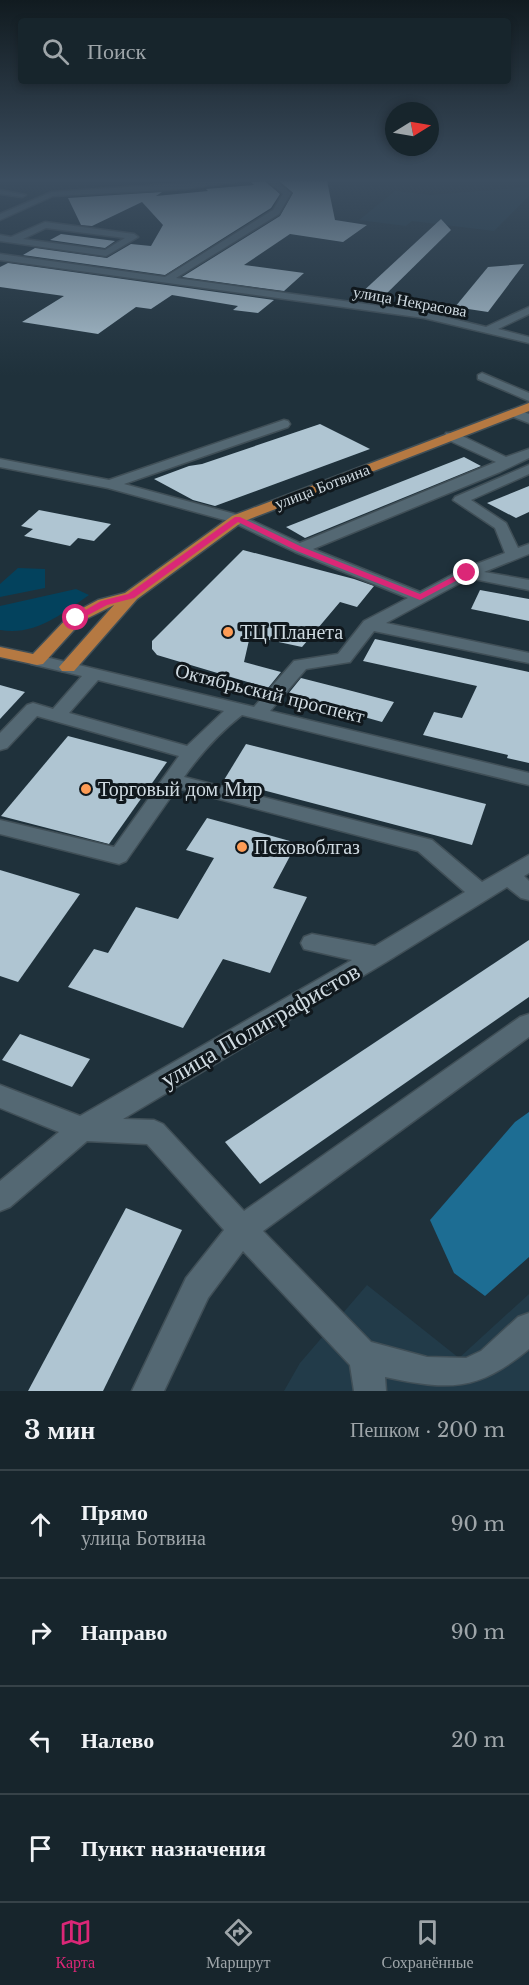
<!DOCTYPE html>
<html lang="ru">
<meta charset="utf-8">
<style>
:root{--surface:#17252c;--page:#243138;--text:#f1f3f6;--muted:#9ea5a9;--line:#364248;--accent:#db2777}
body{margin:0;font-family:"Libre Baskerville",serif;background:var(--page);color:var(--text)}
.compass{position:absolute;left:385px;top:102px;width:54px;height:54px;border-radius:50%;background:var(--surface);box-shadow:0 3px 9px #0003;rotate:79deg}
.stop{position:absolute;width:18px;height:18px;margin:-14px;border:4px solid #db2777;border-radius:50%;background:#fff}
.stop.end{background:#db2777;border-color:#fff;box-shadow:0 2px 6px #0008}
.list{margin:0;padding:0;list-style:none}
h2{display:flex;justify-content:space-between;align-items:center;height:78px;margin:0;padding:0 24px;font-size:26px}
h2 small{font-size:20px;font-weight:400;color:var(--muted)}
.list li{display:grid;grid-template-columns:39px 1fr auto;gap:18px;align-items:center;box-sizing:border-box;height:108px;padding:0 24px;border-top:2px solid var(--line)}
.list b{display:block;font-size:22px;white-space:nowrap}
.list p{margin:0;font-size:20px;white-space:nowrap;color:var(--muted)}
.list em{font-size:20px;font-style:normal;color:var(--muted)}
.icon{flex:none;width:33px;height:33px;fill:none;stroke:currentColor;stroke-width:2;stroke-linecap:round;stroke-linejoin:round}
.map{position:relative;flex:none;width:529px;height:1391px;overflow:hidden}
.search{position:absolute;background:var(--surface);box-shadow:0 3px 9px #0003;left:18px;right:18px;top:18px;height:66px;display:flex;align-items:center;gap:15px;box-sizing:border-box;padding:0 21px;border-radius:6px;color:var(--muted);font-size:22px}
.sheet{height:510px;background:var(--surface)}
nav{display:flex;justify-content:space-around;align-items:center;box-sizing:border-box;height:84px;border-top:2px solid var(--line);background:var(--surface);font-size:16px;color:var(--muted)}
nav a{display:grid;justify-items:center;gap:3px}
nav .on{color:var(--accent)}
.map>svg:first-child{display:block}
</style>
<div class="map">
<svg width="529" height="1391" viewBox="0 0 529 1391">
<rect width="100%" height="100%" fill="#1f313b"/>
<g fill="#223b49">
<path d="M 529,187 L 529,196 L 494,231 L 412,221 L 406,226 L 359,220 L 395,191 L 431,195 Z"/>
<path d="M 367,1285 L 459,1358 L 529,1294 L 529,1391 L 284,1391 L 300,1363 Z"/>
</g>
<g fill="#03425d">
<path d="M 18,568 L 45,569 L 45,588 L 0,597 L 0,584 Z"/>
<path d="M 76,589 L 89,595 C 61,614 36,636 0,630 L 0,606 Z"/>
</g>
<path fill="#1d6d93" d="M 529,1112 L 529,1257 L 485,1296 L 454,1273 L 430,1220 L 515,1122 Z"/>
<g fill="#afc5d2">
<path d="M 265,181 L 280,194 L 271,208 L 165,275 L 23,255 L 35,248 L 107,258 L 131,244 L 151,246 L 163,225 L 142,202 L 92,226 L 81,225 L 68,198 L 162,192 L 156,196 L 208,191 L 206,189 L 254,185 L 251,182 Z"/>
<path d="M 279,181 L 327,181 L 335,220 L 367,225 L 343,242 L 290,234 L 244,265 L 304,273 L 284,291 L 182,277 L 280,216 L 293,193 Z"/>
<path d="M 441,219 L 451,230 L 380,300 L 358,296 Z"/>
<path d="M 61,234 L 115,241 L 105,248 L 50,240 Z"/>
<path d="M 8,263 L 274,300 L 258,313 L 233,310 L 238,306 L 172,295 L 151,309 L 136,307 L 98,334 L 22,322 L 64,296 L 0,287 L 0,267 Z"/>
<path d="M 524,264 L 488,312 L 455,307 L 488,267 Z"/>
<path d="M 320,424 L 370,449 L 215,506 L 193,500 L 154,479 L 189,466 L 202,464 Z"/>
<path d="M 464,457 L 481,466 L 305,538 L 286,527 Z"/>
<path d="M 529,486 L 529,512 L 516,518 L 487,503 Z"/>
<path d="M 39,510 L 111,524 L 94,541 L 78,538 L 70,546 L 24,536 L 33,529 L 21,526 Z"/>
<path d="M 243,550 L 354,579 L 374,586 L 357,607 L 340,602 L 302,647 L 250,636 L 244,662 L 281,672 L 268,688 L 157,655 L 152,649 L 152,641 Z"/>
<path d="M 480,590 L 529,599 L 529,621 L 471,609 Z"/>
<path d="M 375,639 L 529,672 L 529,763 L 507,758 L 508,755 L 423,735 L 434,712 L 462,718 L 477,686 L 363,661 Z"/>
<path d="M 301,678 L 352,691 L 394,702 L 382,722 L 297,698 L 298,697 L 288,694 Z"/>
<path d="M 0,685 L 25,692 L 0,719 Z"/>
<path d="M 68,736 L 167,762 L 109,844 L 1,816 Z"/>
<path d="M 246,744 L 486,804 L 472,845 L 224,780 Z"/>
<path d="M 207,818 L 297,843 L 273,888 L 307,897 L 270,973 L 223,959 L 183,1028 L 68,987 L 94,949 L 108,953 L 136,907 L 178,919 L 214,858 L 186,850 Z"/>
<path d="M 0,870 L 80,894 L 18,982 L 0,976 Z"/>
<path d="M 529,940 L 529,997 L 260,1184 L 225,1142 Z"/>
<path d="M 20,1034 L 90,1059 L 72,1087 L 2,1060 Z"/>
<path d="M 126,1208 L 182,1230 L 103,1391 L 28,1391 Z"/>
</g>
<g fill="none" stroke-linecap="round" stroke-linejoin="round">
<defs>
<g id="minor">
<path d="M 217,181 L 239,181 L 185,189 L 53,196 L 0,220 L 0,214 L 52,192 Z"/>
<path d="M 267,181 L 276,181 L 291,193 L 279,214 L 176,278 L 424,312 L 486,327 L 529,307 L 529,314 L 498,329 L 529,337 L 529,343 L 424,318 L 0,260 L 0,254 L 165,277 L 273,210 L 283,194 Z"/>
<path d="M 0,190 L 26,195 L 22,197 L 0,194 Z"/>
<path d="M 45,222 L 134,234 L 138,237 L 106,256 L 0,241 L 0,235 L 11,237 ZM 46,228 L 125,238 L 105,250 L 23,239 Z"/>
<path d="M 482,373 L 529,393 L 529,401 L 478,379 L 478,375 Z"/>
<path d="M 515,409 L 529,414 L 529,423 L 511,416 L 509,413 L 511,410 Z"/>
<path d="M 284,420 L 288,421 L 290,424 L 288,427 L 124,484 L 242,516 L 300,543 L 496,462 L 446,439 L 445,436 L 446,433 L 456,433 L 506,457 L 529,449 L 529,458 L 500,472 L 313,549 L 420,592 L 461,570 L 505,553 L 495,528 L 453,500 L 455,497 L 529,465 L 529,474 L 471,500 L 506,523 L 518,548 L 529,544 L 529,554 L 484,572 L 529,580 L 529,590 L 469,578 L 386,623 L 529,653 L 529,663 L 374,631 L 350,662 L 306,669 L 270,711 L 529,773 L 529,785 L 242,715 C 219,733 201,753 184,777 L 432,840 L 482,882 L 529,855 L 529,873 L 524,876 L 529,881 L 529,900 L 521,898 L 507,887 L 386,962 L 123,1119 L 154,1120 L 163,1124 L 244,1211 L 520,1017 L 529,1014 L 529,1037 L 263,1231 L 371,1342 L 427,1357 L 466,1358 L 481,1351 L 518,1317 L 529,1313 L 529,1349 C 478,1391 450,1391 385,1377 L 386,1391 L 354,1391 L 350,1365 L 243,1251 L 208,1298 L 164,1391 L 132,1391 L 186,1278 L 224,1230 L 147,1144 L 87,1141 L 10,1207 L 0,1211 L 0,1181 L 59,1132 L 0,1108 L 0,1085 L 80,1116 L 352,960 L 304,949 L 301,943 L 304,937 L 312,934 L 375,946 L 465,892 L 418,851 L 177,788 L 126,861 L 119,864 L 0,834 L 0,820 L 114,847 L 179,756 L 37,716 L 7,748 L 0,750 L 0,733 L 27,705 L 33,703 L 53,709 L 82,676 L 31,664 L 28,660 L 31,656 L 37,655 L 254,707 L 294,661 L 338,654 L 364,621 L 408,598 L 295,552 L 232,522 L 108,488 L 0,467 L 0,459 L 109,480 ZM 98,680 L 224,711 L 187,746 L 69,713 Z"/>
</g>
<path id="major" d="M 529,403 L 529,411 L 242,522 L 137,599 L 74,671 L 62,671 L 59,667 L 114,605 L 82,621 L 43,664 L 37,665 L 0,657 L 0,647 L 33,654 L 70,615 L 98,600 L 125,593 L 232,516 Z"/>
</defs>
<use href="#minor" stroke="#404f57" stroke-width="3"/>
<use href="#major" stroke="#404f57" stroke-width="3"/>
<use href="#minor" fill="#546873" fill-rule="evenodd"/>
<use href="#major" fill="#b57942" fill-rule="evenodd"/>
</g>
<linearGradient id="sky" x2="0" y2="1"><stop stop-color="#111b20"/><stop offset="0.48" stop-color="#3c4e60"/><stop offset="1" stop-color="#3c4e60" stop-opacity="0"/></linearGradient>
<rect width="529" height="376" fill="url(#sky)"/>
<path fill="#db2777" d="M 235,517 L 240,517 L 302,547 L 420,594 L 464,571 L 471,573 L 420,600 L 297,551 L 238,522 L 134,598 L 107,605 L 79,620 L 72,618 L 101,601 L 128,594 Z"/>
<g fill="#fd9c56" stroke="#10181d" stroke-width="2">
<circle cx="228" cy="632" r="6"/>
<circle cx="86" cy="789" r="6"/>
<circle cx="242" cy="847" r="6"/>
</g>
<g text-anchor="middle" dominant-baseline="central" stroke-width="6" stroke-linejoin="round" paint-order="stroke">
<g font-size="16" fill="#cfdae1" stroke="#10181d">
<text transform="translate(410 301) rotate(10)">улица Некрасова</text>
<text transform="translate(322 486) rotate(-21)">улица Ботвина</text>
</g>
<g font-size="20" fill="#cfdae1" stroke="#10181d" text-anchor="start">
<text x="240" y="632">ТЦ Планета</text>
<text x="98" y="789">Торговый дом Мир</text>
<text x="254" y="847">Псковоблгаз</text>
</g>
<g font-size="20" fill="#cfdae1" stroke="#10181d">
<text transform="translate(270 693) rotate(14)">Октябрьский проспект</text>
</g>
<g font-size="24" fill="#cfdae1" stroke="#10181d">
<text transform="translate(260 1025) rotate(-30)">улица Полиграфистов</text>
</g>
</g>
</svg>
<svg class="compass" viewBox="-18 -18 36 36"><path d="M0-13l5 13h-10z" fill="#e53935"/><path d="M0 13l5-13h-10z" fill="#9ea5a9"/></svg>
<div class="stop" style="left:76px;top:618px"></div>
<div class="stop end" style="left:467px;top:573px"></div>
<div class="search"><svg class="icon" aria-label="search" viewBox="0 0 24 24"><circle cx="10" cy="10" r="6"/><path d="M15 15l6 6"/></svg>Поиск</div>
</div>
<section class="sheet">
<h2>3 мин<small>Пешком · 200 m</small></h2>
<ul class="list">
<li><svg class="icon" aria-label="ahead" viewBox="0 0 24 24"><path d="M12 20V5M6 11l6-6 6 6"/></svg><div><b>Прямо</b><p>улица Ботвина</p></div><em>90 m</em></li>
<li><svg class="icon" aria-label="right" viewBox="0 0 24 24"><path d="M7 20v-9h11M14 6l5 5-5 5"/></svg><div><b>Направо</b></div><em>90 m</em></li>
<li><svg class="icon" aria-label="left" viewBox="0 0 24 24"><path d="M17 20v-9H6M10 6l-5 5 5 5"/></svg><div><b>Налево</b></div><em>20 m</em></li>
<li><svg class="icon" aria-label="arrive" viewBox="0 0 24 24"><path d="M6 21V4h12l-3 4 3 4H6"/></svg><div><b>Пункт назначения</b></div></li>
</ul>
</section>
<nav>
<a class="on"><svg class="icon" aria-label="map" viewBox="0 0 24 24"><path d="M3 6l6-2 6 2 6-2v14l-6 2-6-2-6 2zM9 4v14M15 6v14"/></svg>Карта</a>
<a><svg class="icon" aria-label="directions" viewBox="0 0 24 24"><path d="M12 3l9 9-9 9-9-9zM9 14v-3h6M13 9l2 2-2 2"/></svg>Маршрут</a>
<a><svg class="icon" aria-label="saved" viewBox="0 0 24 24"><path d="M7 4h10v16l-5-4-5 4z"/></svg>Сохранённые</a>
</nav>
